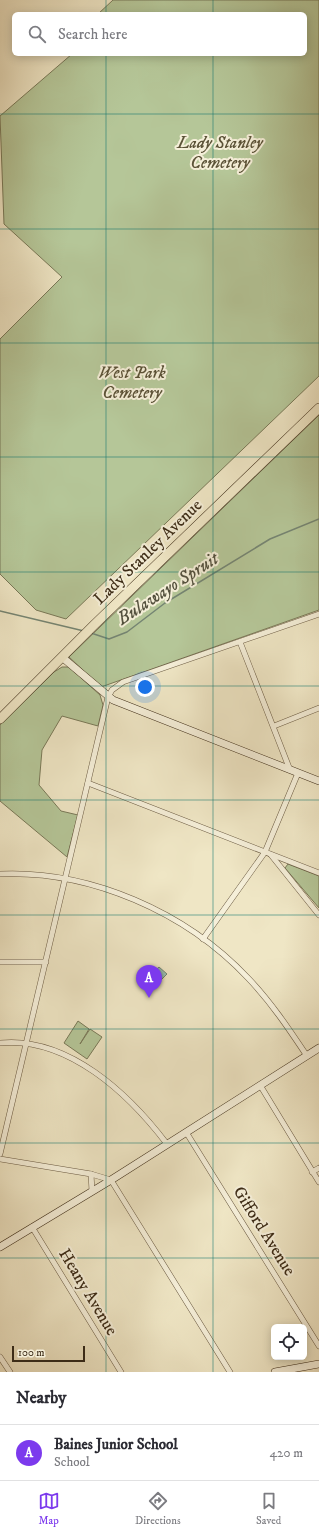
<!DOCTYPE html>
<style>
:root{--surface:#fff;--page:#f2f2f3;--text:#2b2b33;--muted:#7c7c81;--line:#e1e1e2;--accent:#7c3aed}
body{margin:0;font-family:"IM FELL DW Pica",serif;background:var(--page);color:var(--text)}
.controls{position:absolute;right:12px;bottom:12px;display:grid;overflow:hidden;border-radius:6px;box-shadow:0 2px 10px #0003}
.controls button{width:36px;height:36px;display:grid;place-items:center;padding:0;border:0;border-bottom:1px solid var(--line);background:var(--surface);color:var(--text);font:20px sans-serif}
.scale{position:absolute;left:12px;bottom:10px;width:73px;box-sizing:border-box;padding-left:4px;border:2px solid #3d2c17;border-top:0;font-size:11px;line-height:14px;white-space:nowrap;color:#3d2c17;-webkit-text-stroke:3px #f5efd9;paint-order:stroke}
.you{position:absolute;left:145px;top:687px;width:14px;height:14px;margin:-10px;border:3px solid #fff;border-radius:50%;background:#1a73e8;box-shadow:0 0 0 6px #1a73e833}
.badge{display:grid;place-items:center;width:26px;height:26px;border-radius:50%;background:var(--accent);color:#fff;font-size:13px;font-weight:700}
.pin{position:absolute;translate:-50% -33px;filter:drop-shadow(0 1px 2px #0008)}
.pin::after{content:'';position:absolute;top:21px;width:14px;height:12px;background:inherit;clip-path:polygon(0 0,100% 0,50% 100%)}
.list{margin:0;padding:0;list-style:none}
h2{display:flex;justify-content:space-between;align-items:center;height:52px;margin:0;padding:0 16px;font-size:17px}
h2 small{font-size:13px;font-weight:400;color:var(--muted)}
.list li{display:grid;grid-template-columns:26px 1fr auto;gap:12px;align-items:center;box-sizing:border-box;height:56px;padding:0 16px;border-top:1px solid var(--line)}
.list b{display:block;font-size:15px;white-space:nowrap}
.list p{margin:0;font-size:13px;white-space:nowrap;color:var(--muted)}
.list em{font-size:13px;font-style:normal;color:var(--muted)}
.icon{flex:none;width:22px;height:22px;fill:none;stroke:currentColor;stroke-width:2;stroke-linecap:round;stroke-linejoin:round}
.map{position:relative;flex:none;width:319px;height:1372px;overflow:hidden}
.search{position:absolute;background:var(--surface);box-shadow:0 2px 10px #0003;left:12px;right:12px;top:12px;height:44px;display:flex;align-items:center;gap:10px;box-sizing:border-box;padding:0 14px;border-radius:6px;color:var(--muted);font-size:15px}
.sheet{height:108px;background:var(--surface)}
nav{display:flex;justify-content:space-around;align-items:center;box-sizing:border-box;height:56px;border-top:1px solid var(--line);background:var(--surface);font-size:11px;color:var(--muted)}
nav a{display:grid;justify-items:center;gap:2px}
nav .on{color:var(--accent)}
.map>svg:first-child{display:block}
</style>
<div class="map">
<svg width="319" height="1372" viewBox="0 0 319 1372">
<rect width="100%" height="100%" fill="#efe6c5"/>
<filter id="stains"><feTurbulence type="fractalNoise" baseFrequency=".005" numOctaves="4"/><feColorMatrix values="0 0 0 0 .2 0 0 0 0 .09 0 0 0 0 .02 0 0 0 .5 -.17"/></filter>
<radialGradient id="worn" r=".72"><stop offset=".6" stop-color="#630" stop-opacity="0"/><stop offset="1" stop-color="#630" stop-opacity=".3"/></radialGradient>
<g fill="#b5c698" stroke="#797958">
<path d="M 113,0 L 319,0 L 319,376 L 66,619 L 36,610 L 0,574 L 0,339 L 62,277 L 4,224 L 0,116 L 72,54 L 305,54 L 305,14 L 98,14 Z"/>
<path d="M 319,415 L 319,610 L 101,687 L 69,657 Z"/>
<path d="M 62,667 L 69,667 L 100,695 L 103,705 L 98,726 L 62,716 L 42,750 L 39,785 L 61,811 L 78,815 L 67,857 L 0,801 L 0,725 L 54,672 Z"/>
<path d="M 288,864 L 319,876 L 319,908 L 285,868 Z"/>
<path d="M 78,1021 L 89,1029 L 80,1044 L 90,1029 L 102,1037 L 87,1059 L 64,1043 Z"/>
</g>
<path fill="#9ac0b1" stroke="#758573" d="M 159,967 L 167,974 L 153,988 L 145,980 Z"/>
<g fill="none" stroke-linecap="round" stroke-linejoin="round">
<g stroke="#758573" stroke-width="1.5">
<path d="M 0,611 L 84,631"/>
<path d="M 91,633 L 109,639 L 127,632 L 165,603 L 270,539 L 319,519"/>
</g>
<defs>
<g id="street">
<path d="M 240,642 L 290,770"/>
<path d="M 274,726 L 319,708"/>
<path d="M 88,783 L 319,873"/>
<path d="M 271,855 L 319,915"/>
<path d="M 0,874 C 90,870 186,912 248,978 C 271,1002 289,1029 307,1056"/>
<path d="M 203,939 L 265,852 L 298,773"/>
<path d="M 0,962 L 46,962"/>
<path d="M 0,1043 C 68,1036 129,1094 167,1144"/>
<path d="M 260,1085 L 319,1182"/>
<path d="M 186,1132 L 319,1346"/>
<path d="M 0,1154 L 108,697 L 112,690 L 123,682 L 319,614"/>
<path d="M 0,1159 L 91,1174 L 111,1180 L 230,1372"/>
<path d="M 312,1172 L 319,1168"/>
<path d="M 91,1174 L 92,1191"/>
<path d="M 32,1227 L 121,1372"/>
<path d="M 0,1357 L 10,1372"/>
</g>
<g id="secondary">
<path d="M 63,658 L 113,700 L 319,781"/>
<path d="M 0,1247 L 111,1180 L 319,1048"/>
<path d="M 275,1372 L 319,1364"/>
</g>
<path id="highway" d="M 0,719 L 94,625 L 319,408"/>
</defs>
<use href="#street" stroke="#6a5a42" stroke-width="6"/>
<use href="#secondary" stroke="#3d2c17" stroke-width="8"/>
<use href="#highway" stroke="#3d2c17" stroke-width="10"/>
<use href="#street" stroke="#f5efd9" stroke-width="5"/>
<use href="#secondary" stroke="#f5efd9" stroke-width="7"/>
<use href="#highway" stroke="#efe6c5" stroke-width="9"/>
</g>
<path fill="none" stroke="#0f766e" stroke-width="1" stroke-opacity="0.55" d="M 106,0 L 106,14M 213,0 L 213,14M 106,54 L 106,1372M 213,54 L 213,1372M 0,114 L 319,114M 0,229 L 319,229M 0,343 L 319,343M 0,457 L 319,457M 0,572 L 319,572M 0,686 L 319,686M 0,800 L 319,800M 0,915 L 319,915M 0,1029 L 319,1029M 0,1143 L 319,1143M 0,1258 L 319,1258"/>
<g text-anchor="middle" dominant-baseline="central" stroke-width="4" stroke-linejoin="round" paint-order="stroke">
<g font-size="17" font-style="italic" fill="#5b5237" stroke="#f5efd9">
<text x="220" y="143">Lady Stanley<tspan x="220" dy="20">Cemetery</tspan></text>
<text x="132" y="373">West Park<tspan x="132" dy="20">Cemetery</tspan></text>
</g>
<g font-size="17" fill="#3d2c17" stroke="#f5efd9">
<text transform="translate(148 552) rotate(-44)">Lady Stanley Avenue</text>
<text transform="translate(264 1231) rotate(58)">Gifford Avenue</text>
<text transform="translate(88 1292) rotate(59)">Heany Avenue</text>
</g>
<g font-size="18" font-style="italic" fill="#54513e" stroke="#f5efd9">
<text transform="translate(168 589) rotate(-33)">Bulawayo Spruit</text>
</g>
</g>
<rect width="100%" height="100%" filter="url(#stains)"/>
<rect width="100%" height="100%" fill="url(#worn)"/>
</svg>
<div class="controls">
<button><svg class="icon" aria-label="locate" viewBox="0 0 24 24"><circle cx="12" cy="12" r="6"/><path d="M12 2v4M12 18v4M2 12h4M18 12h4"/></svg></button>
</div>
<div class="scale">100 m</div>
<div class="you"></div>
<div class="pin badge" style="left:149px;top:998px">A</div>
<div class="search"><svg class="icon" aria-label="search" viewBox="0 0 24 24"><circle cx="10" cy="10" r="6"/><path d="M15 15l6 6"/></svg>Search here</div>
</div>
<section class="sheet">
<h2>Nearby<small></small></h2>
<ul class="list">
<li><span class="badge">A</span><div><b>Baines Junior School</b><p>School</p></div><em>420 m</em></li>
</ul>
</section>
<nav>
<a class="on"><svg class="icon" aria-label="map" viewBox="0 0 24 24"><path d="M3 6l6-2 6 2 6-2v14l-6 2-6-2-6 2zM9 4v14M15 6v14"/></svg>Map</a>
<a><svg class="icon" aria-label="directions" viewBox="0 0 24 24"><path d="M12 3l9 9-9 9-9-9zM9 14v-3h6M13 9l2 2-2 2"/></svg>Directions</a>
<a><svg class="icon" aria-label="saved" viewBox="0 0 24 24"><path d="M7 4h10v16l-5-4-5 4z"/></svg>Saved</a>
</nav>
